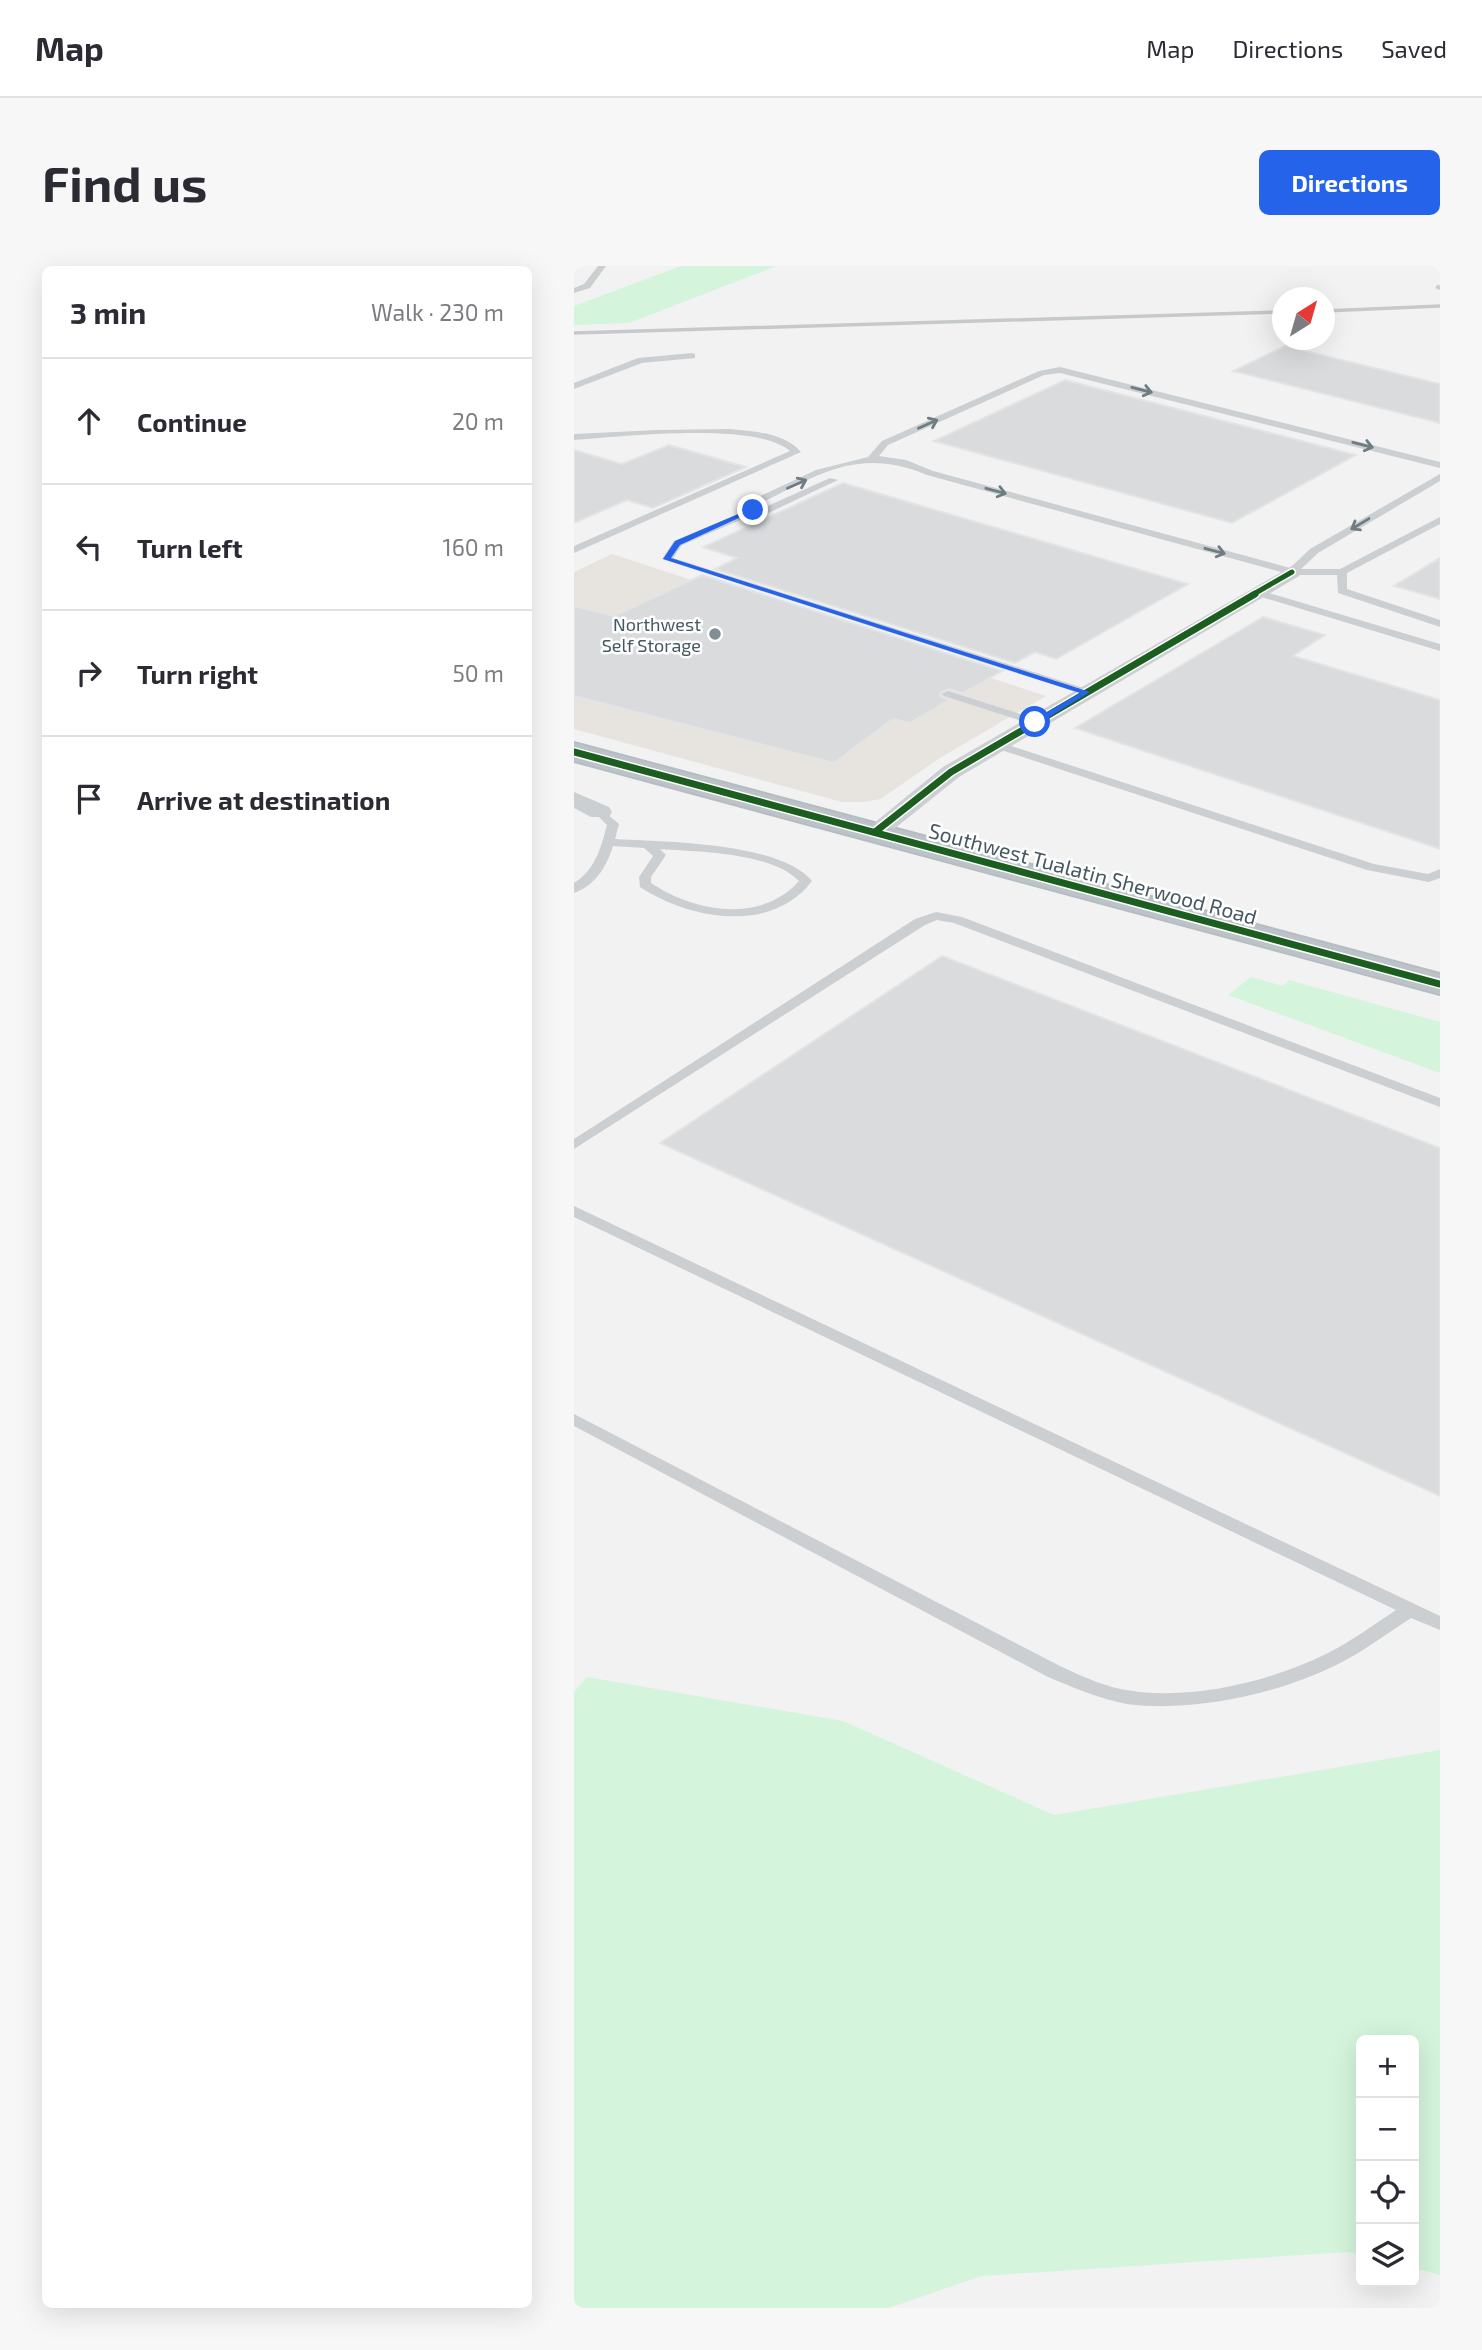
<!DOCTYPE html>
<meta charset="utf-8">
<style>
:root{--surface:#fff;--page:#f7f7f7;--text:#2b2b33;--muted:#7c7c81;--line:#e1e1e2;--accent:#2563eb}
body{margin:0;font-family:"Exo 2",sans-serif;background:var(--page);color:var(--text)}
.controls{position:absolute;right:21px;bottom:21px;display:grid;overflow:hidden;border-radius:10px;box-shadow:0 7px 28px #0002}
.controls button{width:63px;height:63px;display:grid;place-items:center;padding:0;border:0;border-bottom:2px solid var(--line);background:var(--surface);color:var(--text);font:35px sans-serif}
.compass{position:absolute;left:698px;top:21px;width:63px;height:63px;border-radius:50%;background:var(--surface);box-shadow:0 7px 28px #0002;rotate:37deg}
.stop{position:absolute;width:21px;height:21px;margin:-16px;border:5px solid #2563eb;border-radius:50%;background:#fff}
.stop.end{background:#2563eb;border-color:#fff;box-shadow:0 2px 7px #0008}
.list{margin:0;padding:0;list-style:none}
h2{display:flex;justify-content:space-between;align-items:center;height:91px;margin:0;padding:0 28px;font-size:30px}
h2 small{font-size:23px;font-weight:400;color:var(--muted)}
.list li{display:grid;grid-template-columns:46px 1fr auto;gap:21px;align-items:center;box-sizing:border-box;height:126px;padding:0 28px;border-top:2px solid var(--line)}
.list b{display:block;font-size:26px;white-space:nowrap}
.list em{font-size:23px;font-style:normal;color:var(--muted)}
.icon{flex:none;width:38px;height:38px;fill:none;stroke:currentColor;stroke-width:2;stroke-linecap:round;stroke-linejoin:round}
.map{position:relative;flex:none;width:866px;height:2042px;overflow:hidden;border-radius:10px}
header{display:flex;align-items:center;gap:42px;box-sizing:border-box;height:98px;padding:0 35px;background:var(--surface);border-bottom:2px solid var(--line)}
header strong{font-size:33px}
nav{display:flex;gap:38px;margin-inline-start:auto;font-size:24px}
.intro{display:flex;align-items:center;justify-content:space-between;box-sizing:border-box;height:168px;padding:0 42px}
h1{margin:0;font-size:49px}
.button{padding:18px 32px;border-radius:10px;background:var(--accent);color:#fff;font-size:24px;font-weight:700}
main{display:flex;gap:42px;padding:0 42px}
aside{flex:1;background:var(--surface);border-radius:10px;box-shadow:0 7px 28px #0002}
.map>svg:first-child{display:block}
</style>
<header>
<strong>Map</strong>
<nav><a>Map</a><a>Directions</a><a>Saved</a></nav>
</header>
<div class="intro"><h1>Find us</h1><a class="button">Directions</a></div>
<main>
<aside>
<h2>3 min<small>Walk · 230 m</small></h2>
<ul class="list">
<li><svg class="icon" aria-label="ahead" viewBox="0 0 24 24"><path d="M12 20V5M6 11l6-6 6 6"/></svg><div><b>Continue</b></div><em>20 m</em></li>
<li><svg class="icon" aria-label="left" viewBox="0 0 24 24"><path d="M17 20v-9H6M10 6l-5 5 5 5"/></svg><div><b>Turn left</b></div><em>160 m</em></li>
<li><svg class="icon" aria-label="right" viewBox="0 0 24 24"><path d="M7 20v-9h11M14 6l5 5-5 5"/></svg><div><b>Turn right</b></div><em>50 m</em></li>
<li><svg class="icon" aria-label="arrive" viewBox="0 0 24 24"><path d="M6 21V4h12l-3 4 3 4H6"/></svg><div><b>Arrive at destination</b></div></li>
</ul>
</aside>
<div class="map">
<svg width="866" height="2042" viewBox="0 0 866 2042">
<rect width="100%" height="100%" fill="#f2f2f2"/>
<path fill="#e7e4e0" d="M 38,288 L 472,430 L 364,493 L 307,533 L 289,536 L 268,536 L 0,463 L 0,306 Z"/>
<g fill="#d4f4db">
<path d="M 107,0 L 202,0 L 55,57 L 0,59 L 0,40 Z"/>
<path d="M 677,711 L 709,720 L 715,714 L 866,756 L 866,807 L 654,729 Z"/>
<path d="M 13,1411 L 269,1455 L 480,1549 L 866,1484 L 866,2009 L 840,2002 L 840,1774 L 787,1774 L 787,1989 L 774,1986 L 407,2010 L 315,2042 L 0,2042 L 0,1426 Z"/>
</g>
<g fill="#dadbdc" stroke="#e3e4e5" stroke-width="2">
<path d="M 711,80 L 866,118 L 866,157 L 659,105 Z"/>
<path d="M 491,114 L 782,189 L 658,257 L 360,175 Z"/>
<path d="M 95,179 L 172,201 L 79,242 L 53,234 L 0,257 L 0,184 L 48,198 Z"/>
<path d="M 269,217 L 614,318 L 482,393 L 461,386 L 441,397 L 141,303 L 163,292 L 129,281 Z"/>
<path d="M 866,292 L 866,333 L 820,320 Z"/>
<path d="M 128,309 L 428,405 L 389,427 L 375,423 L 367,426 L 366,430 L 375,434 L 336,457 L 319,453 L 260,497 L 0,430 L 0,340 L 40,350 Z"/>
<path d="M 689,351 L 751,369 L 719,390 L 866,434 L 866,583 L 501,462 Z"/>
<path d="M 368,690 L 866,882 L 866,1230 L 86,877 Z"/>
</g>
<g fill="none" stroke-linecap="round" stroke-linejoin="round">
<defs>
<path id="highway" d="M 0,477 L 866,708 L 866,728 L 0,495 Z"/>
</defs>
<use href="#highway" stroke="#b6bdc2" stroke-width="4"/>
<g fill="#cbcfd1" fill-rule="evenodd">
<path d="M 24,0 L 32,0 L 16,22 L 0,27 L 0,22 L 10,18 Z"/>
<path d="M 863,19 L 866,19 L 866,24 L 861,22 Z"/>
<path d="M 118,87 L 121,88 L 121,92 L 68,97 L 0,123 L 0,117 L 64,92 Z"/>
<path d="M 486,101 L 866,196 L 866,202 L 486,107 L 470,109 L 314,179 L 305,190 L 332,194 L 359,205 L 716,302 L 736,283 L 866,208 L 866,215 L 744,287 L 727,303 L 766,303 L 866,251 L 866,258 L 773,307 L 773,323 L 866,354 L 866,361 L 764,327 L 763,309 L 718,309 L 353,209 C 282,179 241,211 179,241 L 187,243 L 256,212 L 264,214 L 192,248 L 180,248 L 108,279 L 99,292 L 516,424 L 516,428 L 508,428 L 88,293 L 100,275 L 171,245 L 166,241 L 167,239 L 242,204 L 294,191 L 308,175 L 465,105 Z"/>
<path d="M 156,163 C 182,166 209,166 227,186 L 0,287 L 0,280 L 216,185 C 183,155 46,171 0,174 L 0,168 L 83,164 Z"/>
<path d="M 685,324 L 866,378 L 866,385 L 681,329 L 680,327 Z"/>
<path d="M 374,425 L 465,454 L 467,456 L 457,458 L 370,430 L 368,428 Z"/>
<path d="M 422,475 L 800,598 L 854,608 L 866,603 L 866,612 L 855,616 L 793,604 L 418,481 L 418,477 Z"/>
<path d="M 26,542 L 45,558 L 41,573 C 91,576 206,576 238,615 C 198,668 116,654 66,621 L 65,611 L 79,590 L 70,582 L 39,580 C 33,600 21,620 0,627 L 0,617 C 21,604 27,582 33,559 L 20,546 ZM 86,583 C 126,586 196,586 225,615 C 187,658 120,646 77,617 L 77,611 L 92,589 Z"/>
<path d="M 362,646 L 388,651 L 866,832 L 866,841 L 380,657 L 363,654 L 351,659 L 0,883 L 0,873 L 341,653 Z"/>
<path d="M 0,940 L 866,1350 L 866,1364 L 837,1352 C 815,1366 793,1383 770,1395 C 710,1427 620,1447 553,1438 C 525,1433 498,1421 472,1410 L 0,1160 L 0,1148 L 486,1400 C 505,1409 525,1418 546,1423 C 612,1436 694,1417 754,1387 C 778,1375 799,1359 822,1344 L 0,951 Z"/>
</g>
<g fill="#cbcfd1" fill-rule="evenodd">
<path d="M 718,300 L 725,302 L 728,306 L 725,310 L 385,511 L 310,571 L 292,571 L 289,566 L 369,501 Z"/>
<path d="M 0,526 L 35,541 L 38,546 L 35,551 L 17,551 L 0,542 Z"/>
</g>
<use href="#highway" fill="#bcc3c8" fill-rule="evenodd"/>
<g stroke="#c6c9cb" stroke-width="3.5">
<path d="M 750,45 L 866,40"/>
<path d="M 0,67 L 708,46"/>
</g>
<defs>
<path id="cycleway-far1" d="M 678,329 L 718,306"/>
<g id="cycleway">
<path d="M 0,486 L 866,718"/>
<path d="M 301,566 L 377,506 L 681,328"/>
</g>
</defs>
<use href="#cycleway-far1" stroke="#fff" stroke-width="8"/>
<use href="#cycleway" stroke="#fff" stroke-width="10"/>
<use href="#cycleway-far1" stroke="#1b5e20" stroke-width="5"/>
<use href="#cycleway" stroke="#1b5e20" stroke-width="7"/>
</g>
<defs><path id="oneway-shaft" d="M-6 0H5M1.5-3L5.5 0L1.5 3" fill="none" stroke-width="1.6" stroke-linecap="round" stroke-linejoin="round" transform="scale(1.75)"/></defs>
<g stroke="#6e7c83">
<use href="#oneway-shaft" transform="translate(568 124) rotate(14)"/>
<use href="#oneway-shaft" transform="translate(354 158) rotate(-24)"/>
<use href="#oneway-shaft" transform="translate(789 179) rotate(14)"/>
<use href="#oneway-shaft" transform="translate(223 218) rotate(-24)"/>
<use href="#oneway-shaft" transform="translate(422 225) rotate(15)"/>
<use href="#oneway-shaft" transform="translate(786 258) rotate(149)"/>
<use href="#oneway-shaft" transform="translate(641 285) rotate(15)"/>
</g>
<path fill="#2563eb" d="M 176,243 L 182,244 L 106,279 L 97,292 L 516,426 L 464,458 L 458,458 L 458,455 L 506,427 L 89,293 L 101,275 Z"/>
<circle fill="#828e94" stroke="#fff" stroke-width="2.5" cx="141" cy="368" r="7"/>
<g text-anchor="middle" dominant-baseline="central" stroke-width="5" stroke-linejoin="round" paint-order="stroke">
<g font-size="18" fill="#465861" stroke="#fff" text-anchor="end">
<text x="127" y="358">Northwest<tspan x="127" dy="21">Self Storage</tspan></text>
</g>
<g font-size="21" fill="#465861" stroke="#fff">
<text transform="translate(519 607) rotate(15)">Southwest Tualatin Sherwood Road</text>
</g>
</g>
</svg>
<div class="controls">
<button>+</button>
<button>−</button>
<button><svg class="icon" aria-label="locate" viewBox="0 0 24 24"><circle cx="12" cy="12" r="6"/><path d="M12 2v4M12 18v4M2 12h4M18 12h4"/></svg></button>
<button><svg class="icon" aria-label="layers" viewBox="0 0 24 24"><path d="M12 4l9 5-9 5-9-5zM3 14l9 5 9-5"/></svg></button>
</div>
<svg class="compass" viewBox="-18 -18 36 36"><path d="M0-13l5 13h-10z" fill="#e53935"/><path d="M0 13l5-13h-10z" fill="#7c7c81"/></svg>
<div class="stop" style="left:461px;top:456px"></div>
<div class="stop end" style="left:179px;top:244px"></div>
</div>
</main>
